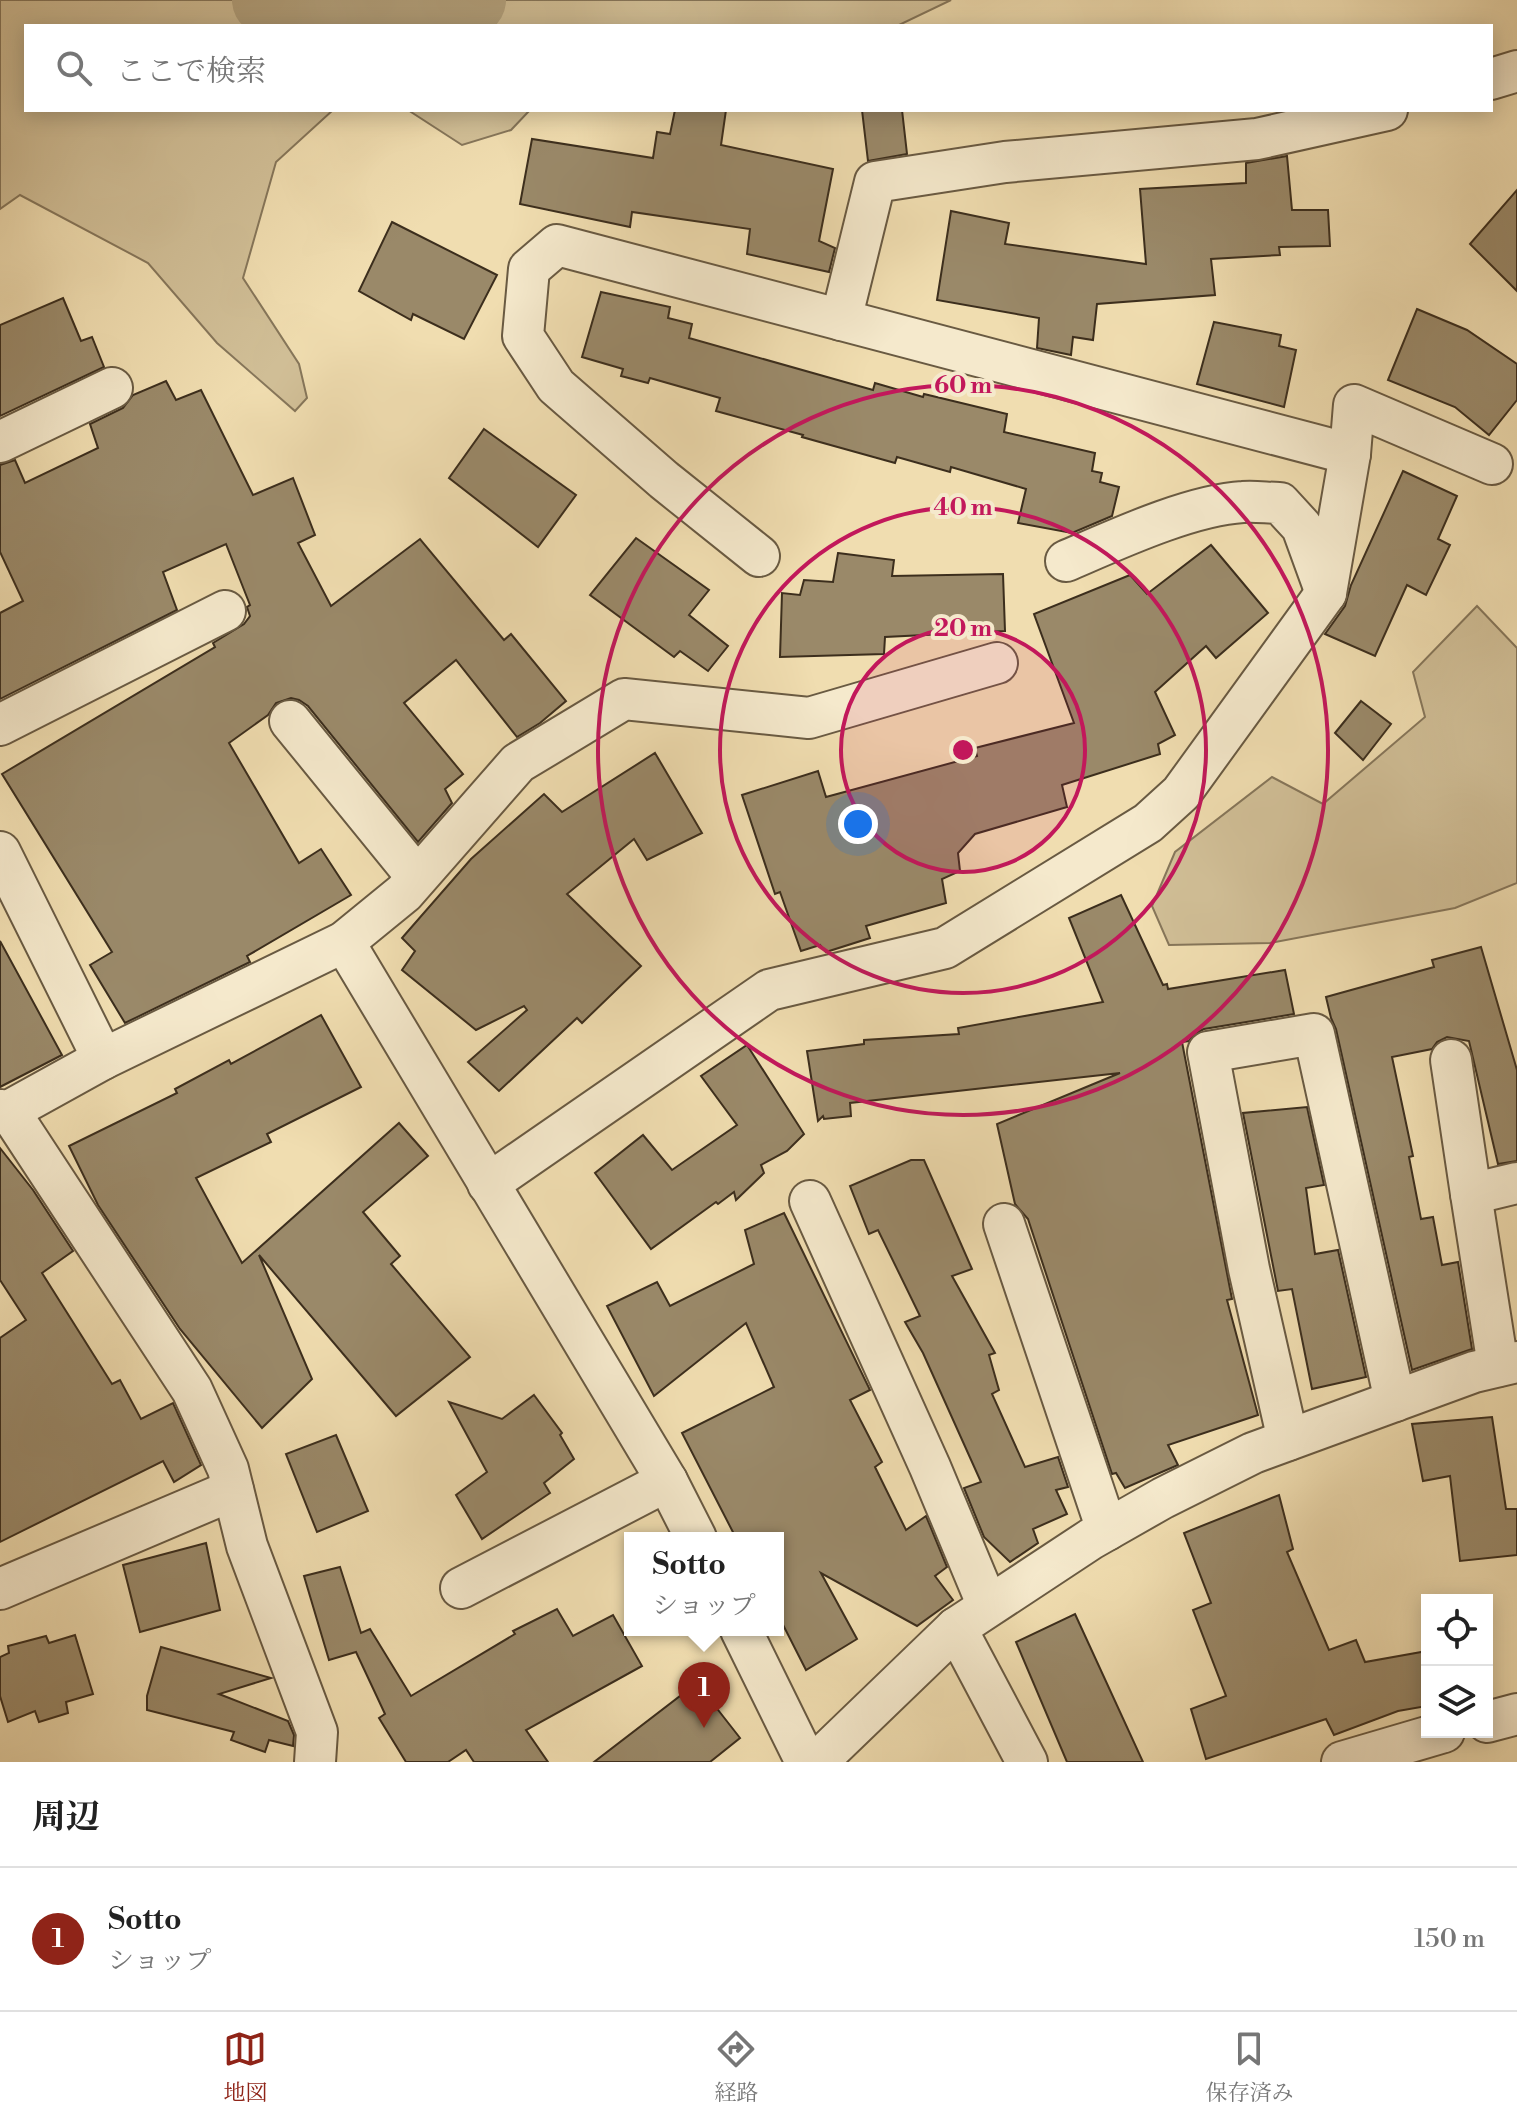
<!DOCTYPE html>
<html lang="ja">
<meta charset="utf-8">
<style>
:root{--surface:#fff;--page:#f2f2f2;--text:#222;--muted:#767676;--line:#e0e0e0;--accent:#8f2418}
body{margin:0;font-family:"Libre Bodoni","Noto Serif JP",serif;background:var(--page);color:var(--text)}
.controls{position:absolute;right:24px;bottom:24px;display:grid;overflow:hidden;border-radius:0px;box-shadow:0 4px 20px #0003}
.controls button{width:72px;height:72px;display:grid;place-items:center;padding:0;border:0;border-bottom:2px solid var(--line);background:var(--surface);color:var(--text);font:40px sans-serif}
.you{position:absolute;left:858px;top:824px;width:28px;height:28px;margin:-20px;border:6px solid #fff;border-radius:50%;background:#1a73e8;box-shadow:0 0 0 12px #1a73e833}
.badge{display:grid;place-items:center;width:52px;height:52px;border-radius:50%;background:var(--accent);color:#fff;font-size:26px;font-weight:700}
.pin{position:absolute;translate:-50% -66px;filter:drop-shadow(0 2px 4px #0008)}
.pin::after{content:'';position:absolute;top:42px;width:28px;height:24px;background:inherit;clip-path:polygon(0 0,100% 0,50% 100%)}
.popup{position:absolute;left:624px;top:1532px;width:160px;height:104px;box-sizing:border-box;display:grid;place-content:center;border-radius:0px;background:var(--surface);filter:drop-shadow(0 2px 6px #0005);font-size:26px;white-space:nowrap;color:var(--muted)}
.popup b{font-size:30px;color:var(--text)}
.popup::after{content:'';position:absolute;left:50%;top:100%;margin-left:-16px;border:16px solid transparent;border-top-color:var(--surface)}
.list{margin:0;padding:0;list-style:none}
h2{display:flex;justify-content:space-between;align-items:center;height:104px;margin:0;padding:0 32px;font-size:34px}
h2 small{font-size:26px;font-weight:400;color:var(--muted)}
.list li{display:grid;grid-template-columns:52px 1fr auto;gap:24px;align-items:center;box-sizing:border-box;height:144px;padding:0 32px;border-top:2px solid var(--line)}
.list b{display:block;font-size:30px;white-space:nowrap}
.list p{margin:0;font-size:26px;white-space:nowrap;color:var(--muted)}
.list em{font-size:26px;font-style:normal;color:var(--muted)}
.icon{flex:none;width:44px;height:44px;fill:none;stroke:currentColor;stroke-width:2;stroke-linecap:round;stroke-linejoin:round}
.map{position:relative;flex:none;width:1517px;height:1762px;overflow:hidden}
.search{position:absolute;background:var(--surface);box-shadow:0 4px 20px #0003;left:24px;right:24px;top:24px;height:88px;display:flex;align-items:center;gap:20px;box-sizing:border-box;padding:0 28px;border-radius:0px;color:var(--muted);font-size:30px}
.sheet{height:248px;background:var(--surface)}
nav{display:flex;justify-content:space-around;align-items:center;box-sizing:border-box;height:112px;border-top:2px solid var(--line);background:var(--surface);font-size:22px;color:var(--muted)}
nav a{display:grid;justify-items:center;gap:4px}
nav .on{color:var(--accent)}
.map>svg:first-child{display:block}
</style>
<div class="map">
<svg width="1517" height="1762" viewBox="0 0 1517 1762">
<rect width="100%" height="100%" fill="#f0ddb0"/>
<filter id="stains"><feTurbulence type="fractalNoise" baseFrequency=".0025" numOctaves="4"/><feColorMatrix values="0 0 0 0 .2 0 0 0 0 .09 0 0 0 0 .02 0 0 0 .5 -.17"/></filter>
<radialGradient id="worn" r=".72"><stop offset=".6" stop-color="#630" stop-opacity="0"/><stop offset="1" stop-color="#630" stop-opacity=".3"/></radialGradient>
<g fill="#d1bf97" stroke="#86765a" stroke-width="2">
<path d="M 0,0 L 951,0 L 897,26 L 26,26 L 26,110 L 333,110 L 276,162 L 243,278 L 299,364 L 307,398 L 295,411 L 217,343 L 148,263 L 20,195 L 0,209 Z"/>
<path d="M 408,110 L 530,110 L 511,130 L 462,145 Z"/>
<path d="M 1477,606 L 1517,648 L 1517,883 L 1455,908 L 1270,943 L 1169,945 L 1152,906 L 1175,852 L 1272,777 L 1323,804 L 1425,717 L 1413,672 Z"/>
</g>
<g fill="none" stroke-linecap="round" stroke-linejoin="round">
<path stroke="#b3a27e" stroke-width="72" d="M 268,0 L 334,21 L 408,17 L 470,0"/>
</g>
<g fill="#9a8969" stroke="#3c2e1d" stroke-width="2">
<path d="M 675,110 L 726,110 L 721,145 L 833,169 L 819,241 L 835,248 L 829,272 L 747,254 L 750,229 L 632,212 L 630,227 L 520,204 L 532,139 L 653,158 L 657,132 L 670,134 Z"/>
<path d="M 862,110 L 902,110 L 907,154 L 868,161 Z"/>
<path d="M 1287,156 L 1292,210 L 1328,210 L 1330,246 L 1279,247 L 1280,255 L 1211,259 L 1215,295 L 1097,304 L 1093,340 L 1073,337 L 1071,355 L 1037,348 L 1039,318 L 937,300 L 951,211 L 1009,223 L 1005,244 L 1146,264 L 1140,189 L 1246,183 L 1246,163 Z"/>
<path d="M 1517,190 L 1517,291 L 1470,244 Z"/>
<path d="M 392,222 L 497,275 L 464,339 L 413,314 L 411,320 L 359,291 Z"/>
<path d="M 601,292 L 670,307 L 668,318 L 692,324 L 689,338 L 873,390 L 875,383 L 923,397 L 924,394 L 1007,414 L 1004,432 L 1095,453 L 1092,471 L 1102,473 L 1100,482 L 1119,487 L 1112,516 L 1072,533 L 1018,523 L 1026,489 L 951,467 L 950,472 L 897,457 L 895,463 L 834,446 L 802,437 L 803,435 L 716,411 L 720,398 L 650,378 L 648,383 L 621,376 L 623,369 L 582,357 Z"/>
<path d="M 63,298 L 81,341 L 92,337 L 104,367 L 0,416 L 0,325 Z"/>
<path d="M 1417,309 L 1467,330 L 1517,364 L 1517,400 L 1489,435 L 1455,407 L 1388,380 Z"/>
<path d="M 1214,322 L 1281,335 L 1279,346 L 1296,350 L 1284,407 L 1197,384 Z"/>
<path d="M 166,381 L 176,400 L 201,390 L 253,495 L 293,478 L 315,535 L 298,543 L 331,606 L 420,539 L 504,640 L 511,634 L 566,701 L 540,723 L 517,737 L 456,660 L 404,703 L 463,774 L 445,789 L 452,803 L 418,842 L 308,706 L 299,700 L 291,698 L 276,703 L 268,715 L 229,743 L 299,863 L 321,849 L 351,895 L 247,956 L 250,962 L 125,1023 L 90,965 L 112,952 L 2,774 L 215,647 L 213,643 L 244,624 L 250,616 L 247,607 L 250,605 L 226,544 L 163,572 L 177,610 L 0,699 L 0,613 L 23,601 L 0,552 L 0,465 L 15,460 L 25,483 L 98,448 L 90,424 L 123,408 L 133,395 Z"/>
<path d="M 484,429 L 576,495 L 538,547 L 449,478 Z"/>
<path d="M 1403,471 L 1457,496 L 1438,539 L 1450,545 L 1426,595 L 1407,585 L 1375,656 L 1325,634 L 1345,606 L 1351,585 Z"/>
<path d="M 636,538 L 709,590 L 689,615 L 728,646 L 708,671 L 680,651 L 674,657 L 590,595 Z"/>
<path d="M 1211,545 L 1268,613 L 1216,658 L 1206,646 L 1155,692 L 1175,735 L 1158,744 L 1160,754 L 1062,785 L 1067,807 L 975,834 L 958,853 L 960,871 L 942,879 L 946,903 L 866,926 L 870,938 L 826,952 L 820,945 L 801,951 L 780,892 L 775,894 L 742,795 L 818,771 L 826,797 L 977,756 L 975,748 L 1074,723 L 1034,614 L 1130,575 L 1147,594 Z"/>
<path d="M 838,553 L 894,560 L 892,576 L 1003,574 L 1005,631 L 885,637 L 884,654 L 780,657 L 782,593 L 800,595 L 804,580 L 833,582 Z"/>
<path d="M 1361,701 L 1391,724 L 1363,760 L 1335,733 Z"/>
<path d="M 655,753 L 702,833 L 647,860 L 634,839 L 567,894 L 641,966 L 582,1023 L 577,1018 L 499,1091 L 468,1062 L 527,1010 L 524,1006 L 476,1030 L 402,970 L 415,951 L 402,938 L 471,859 L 544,794 L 562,812 Z"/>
<path d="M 1121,895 L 1163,985 L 1167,984 L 1168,989 L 1285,970 L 1294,1014 L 1204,1029 L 1194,1034 L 1189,1041 L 1182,1042 L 1232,1299 L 1227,1300 L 1258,1415 L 1168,1445 L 1178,1465 L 1125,1488 L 1116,1473 L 1112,1474 L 1028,1219 L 1015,1204 L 997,1124 L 1120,1073 L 850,1103 L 851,1116 L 824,1119 L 823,1116 L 818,1121 L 807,1051 L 864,1044 L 864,1040 L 959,1034 L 958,1028 L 1103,1002 L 1069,918 Z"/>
<path d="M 0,941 L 62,1055 L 0,1087 Z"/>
<path d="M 1481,947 L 1517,1070 L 1517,1161 L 1498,1164 L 1469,1041 L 1447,1037 L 1437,1042 L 1432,1049 L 1392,1057 L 1413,1156 L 1409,1157 L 1421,1219 L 1433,1217 L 1442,1265 L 1458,1262 L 1472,1349 L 1412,1370 L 1336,1029 L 1331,1018 L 1326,997 L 1434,967 L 1432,960 Z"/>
<path d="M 321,1015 L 361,1087 L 267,1134 L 271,1142 L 196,1178 L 242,1263 L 399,1123 L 428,1156 L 363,1212 L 400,1256 L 391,1264 L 470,1357 L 396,1416 L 259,1255 L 312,1379 L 262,1428 L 180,1329 L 98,1205 L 69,1146 L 177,1093 L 175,1089 L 229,1060 L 231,1064 Z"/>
<path d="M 747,1045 L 804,1134 L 787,1151 L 761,1165 L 764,1173 L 736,1200 L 734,1192 L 718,1204 L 716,1202 L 651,1249 L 595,1173 L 643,1135 L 672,1170 L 737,1125 L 701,1076 Z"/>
<path d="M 1307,1107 L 1324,1185 L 1306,1188 L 1315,1254 L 1338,1250 L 1366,1377 L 1312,1389 L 1292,1289 L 1278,1291 L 1243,1113 Z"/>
<path d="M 0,1148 L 33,1190 L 73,1251 L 42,1273 L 112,1384 L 120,1380 L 141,1419 L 173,1403 L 201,1465 L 174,1482 L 163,1461 L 0,1542 L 0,1338 L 26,1320 L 0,1280 Z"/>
<path d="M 911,1160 L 924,1160 L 972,1269 L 952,1276 L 995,1353 L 989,1355 L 999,1390 L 992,1394 L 1025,1467 L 1058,1457 L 1068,1487 L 1056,1490 L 1067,1514 L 1033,1529 L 1038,1543 L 1010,1562 L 984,1537 L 964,1488 L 981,1482 L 923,1353 L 905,1322 L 920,1316 L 878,1230 L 869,1234 L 850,1186 Z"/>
<path d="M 784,1213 L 870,1390 L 850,1400 L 882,1462 L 875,1467 L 906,1530 L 926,1516 L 947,1567 L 935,1576 L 953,1600 L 917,1626 L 821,1573 L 857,1639 L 806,1670 L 778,1615 L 778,1538 L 736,1538 L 682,1433 L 774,1387 L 746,1323 L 654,1396 L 607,1306 L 657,1282 L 670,1306 L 754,1264 L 745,1230 Z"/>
<path d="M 534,1395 L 562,1433 L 560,1435 L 574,1459 L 544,1483 L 550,1493 L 482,1539 L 456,1495 L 487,1472 L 449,1402 L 502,1419 Z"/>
<path d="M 1492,1417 L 1506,1509 L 1517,1509 L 1517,1555 L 1460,1561 L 1450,1476 L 1423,1481 L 1412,1424 Z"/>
<path d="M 336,1435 L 368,1511 L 317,1532 L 286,1454 Z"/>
<path d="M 1279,1495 L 1293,1549 L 1287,1552 L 1329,1650 L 1356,1640 L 1365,1662 L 1427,1651 L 1427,1706 L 1398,1711 L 1334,1735 L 1326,1719 L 1206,1759 L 1191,1709 L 1226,1696 L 1193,1610 L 1211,1603 L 1184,1533 Z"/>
<path d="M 206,1543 L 220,1610 L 140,1632 L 123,1565 Z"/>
<path d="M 340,1567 L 361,1633 L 370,1629 L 411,1696 L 515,1634 L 513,1631 L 557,1609 L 573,1636 L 613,1615 L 642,1666 L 526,1730 L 548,1762 L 474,1762 L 466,1750 L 448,1762 L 406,1762 L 379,1718 L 385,1714 L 356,1652 L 329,1660 L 304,1576 Z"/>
<path d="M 1075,1614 L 1143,1762 L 1067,1762 L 1016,1642 Z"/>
<path d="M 75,1635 L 93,1694 L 66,1702 L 68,1713 L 39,1722 L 35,1711 L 8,1722 L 0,1696 L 0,1657 L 9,1653 L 8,1646 L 46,1636 L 49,1643 Z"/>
<path d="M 161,1647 L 271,1678 L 219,1694 L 288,1721 L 294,1735 L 293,1746 L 269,1740 L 265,1752 L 231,1740 L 234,1732 L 147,1710 L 147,1696 Z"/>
<path d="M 697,1683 L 740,1738 L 710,1762 L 594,1762 Z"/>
</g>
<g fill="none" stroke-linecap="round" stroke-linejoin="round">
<defs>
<g id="minor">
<path d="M 1491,79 L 1517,71"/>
<path d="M 841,320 L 875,182 L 1005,162 L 1257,139 L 1387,110"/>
<path d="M 0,442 L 112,388"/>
<path d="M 759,556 L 664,480 L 556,386 L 523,336 L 529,269 L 557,245 L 1350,454"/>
<path d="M 1066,561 C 1115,540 1190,505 1243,502 C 1255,501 1268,503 1280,503 L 1302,527 L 1326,593"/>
<path d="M 290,721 L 417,877"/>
<path d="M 0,725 L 225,611"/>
<path d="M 0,852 L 103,1059"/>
<path d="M 344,942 L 667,1481 L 696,1538"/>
<path d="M 1451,1060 L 1471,1194"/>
<path d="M 0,1110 L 9,1111 L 103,1059 L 344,942 L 404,893 L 518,763 L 624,699 L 809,718 L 997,663"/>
<path d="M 9,1111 L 192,1390 L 228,1469 L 247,1546 L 317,1732 L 315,1762"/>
<path d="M 488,1184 L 769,990 L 945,948 L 1148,823 L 1181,793 L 1326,593 L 1350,454 L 1354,405 L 1492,464"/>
<path d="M 810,1201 L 930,1467 L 988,1606"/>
<path d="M 1004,1224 L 1107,1530"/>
<path d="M 1498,1366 L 1471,1194 L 1517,1183"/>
<path d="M 1288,1440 L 1249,1269 L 1208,1052 L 1314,1034 L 1395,1401"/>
<path d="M 461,1588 L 667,1481"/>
<path d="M 0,1589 L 233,1490"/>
<path d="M 956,1628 L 1027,1762"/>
<path d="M 741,1630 L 806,1762"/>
<path d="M 1487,1722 L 1517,1714"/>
<path d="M 817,1762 L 956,1628 L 1091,1539 L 1163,1498 L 1253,1453 L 1474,1372 L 1517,1362"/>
<path d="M 1342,1762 L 1444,1732"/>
</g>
</defs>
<use href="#minor" stroke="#695a42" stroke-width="44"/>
<use href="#minor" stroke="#f5e9cc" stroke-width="40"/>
</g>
<circle cx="963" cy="750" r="122" fill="#c2185b" fill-opacity=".12"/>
<g fill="none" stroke="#c2185b" stroke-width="4">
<circle cx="963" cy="750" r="122"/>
<circle cx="963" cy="750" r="243"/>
<circle cx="963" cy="750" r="365"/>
</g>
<circle cx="963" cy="750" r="12" fill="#c2185b" stroke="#f5e9cc" stroke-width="4"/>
<g font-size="24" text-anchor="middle" font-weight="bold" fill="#c2185b" stroke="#f5e9cc" stroke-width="8" stroke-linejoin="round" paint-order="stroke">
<text x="963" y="393">60 m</text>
<text x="963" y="515">40 m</text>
<text x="963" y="636">20 m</text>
</g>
<rect width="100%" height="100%" filter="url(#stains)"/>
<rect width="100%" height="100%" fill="url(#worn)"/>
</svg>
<div class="controls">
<button><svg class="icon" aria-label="locate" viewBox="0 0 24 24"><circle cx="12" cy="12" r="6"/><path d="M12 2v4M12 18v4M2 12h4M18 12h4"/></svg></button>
<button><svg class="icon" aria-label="layers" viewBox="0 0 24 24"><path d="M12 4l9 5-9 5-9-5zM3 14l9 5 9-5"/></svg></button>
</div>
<div class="you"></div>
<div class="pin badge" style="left:704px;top:1728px">1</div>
<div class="popup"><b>Sotto</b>ショップ</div>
<div class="search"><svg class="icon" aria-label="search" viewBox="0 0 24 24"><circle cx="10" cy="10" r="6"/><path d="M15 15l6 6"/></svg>ここで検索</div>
</div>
<section class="sheet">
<h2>周辺<small></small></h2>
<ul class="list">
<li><span class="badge">1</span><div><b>Sotto</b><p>ショップ</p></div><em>150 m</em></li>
</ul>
</section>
<nav>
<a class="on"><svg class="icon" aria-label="map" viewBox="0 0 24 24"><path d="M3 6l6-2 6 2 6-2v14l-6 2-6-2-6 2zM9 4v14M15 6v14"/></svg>地図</a>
<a><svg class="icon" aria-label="directions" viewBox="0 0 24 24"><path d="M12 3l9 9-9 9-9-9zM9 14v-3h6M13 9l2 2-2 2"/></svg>経路</a>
<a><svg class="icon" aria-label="saved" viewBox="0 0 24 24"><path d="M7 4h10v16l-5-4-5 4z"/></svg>保存済み</a>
</nav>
